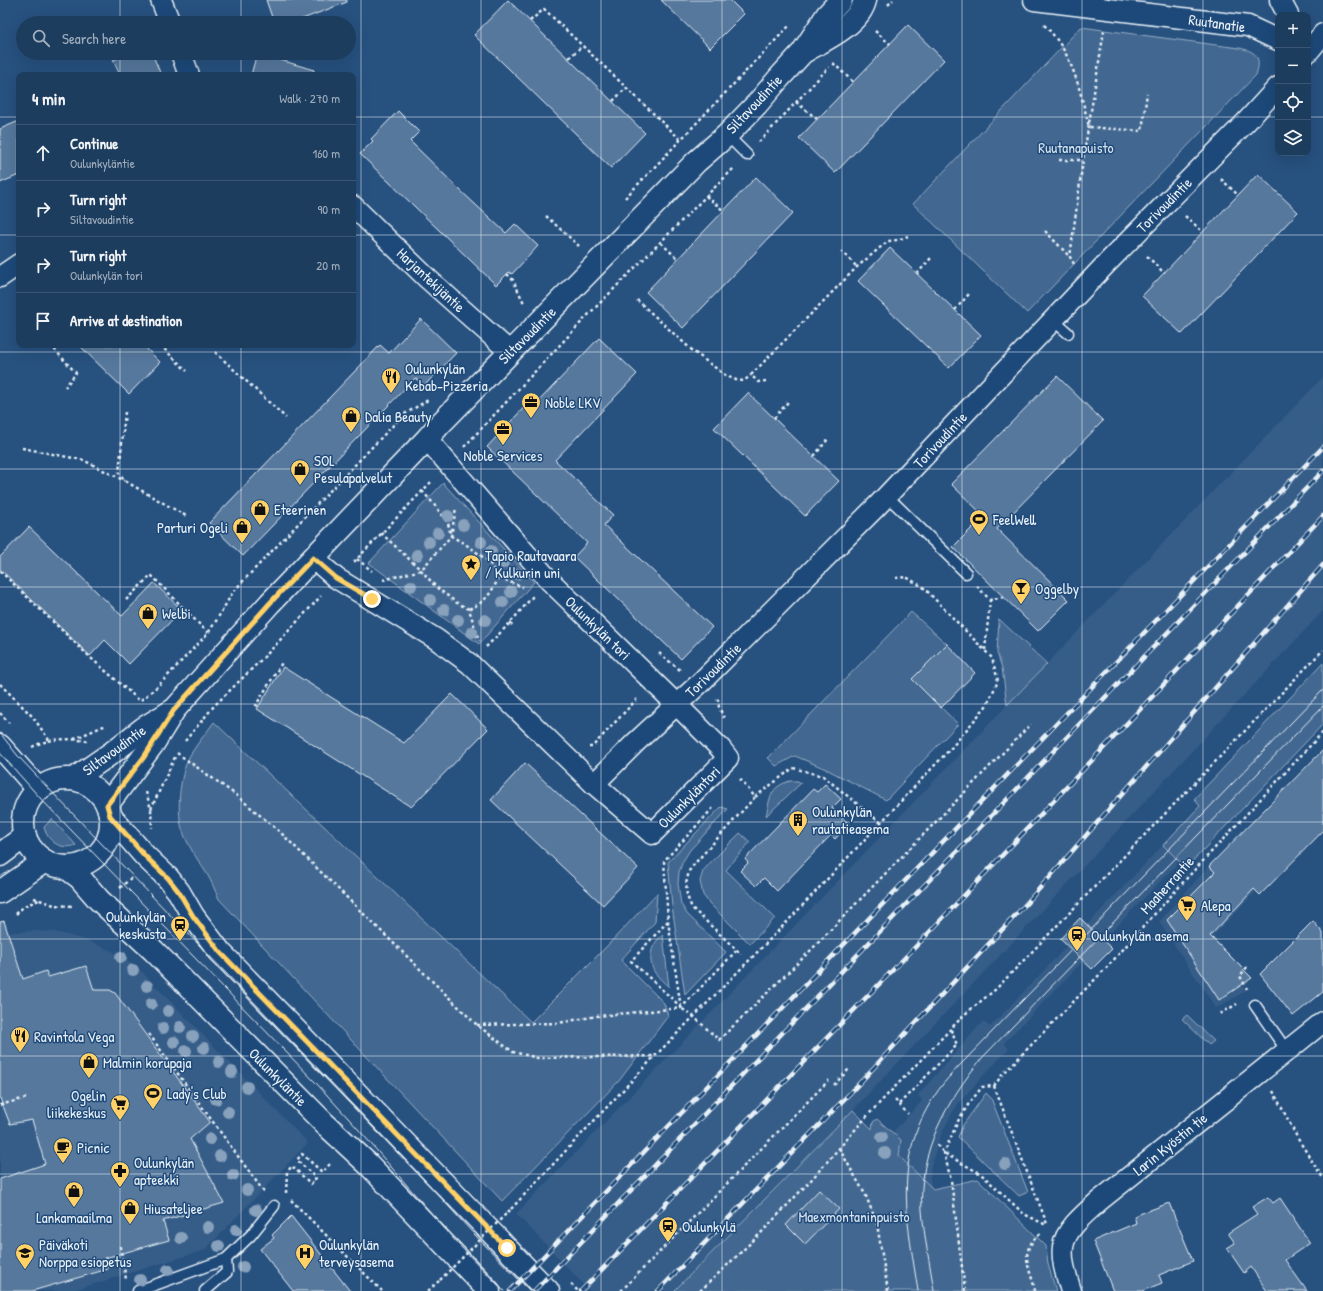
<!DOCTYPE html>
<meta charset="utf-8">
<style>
:root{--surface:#1d3d5f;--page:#2a4868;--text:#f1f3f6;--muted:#a0aebd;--line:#3b5674}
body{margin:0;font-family:"Patrick Hand",sans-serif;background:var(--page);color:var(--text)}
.controls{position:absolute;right:12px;top:12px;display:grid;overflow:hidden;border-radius:8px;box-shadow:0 4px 16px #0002}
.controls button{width:36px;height:36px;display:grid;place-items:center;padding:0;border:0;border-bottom:1px solid var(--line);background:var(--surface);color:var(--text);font:20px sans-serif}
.stop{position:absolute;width:12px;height:12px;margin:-9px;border:3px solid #ffd166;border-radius:50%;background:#fff}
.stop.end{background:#ffd166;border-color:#fff;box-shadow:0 1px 4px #0008}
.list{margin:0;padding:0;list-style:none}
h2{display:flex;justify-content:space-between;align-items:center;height:52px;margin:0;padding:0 16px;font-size:17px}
h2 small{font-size:13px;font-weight:400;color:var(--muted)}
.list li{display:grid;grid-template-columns:26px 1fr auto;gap:12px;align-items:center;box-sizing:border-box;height:56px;padding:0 16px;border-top:1px solid var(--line)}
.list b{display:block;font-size:15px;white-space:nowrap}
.list p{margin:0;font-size:13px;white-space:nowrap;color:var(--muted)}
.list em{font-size:13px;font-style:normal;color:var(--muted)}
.icon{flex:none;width:22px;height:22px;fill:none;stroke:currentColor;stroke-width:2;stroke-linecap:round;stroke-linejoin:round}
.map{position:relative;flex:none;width:1323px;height:1291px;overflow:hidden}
.search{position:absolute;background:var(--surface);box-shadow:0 4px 16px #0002;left:16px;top:16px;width:340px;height:44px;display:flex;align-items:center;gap:10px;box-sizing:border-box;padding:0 14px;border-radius:22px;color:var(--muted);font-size:15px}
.panel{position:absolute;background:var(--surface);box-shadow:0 4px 16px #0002;left:16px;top:72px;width:340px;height:276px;border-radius:8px}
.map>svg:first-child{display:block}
</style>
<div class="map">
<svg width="1323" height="1291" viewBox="0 0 1323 1291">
<rect width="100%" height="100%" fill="#27517f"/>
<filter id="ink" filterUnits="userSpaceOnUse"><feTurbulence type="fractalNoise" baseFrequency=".025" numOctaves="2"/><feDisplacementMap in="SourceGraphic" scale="8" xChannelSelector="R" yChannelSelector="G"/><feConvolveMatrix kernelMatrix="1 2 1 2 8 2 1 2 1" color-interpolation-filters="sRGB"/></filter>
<g filter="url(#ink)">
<g fill="#355d88">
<path d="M 1323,377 L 1323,611 L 1045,908 L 853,1110 L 674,1291 L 590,1291 L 516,1214 L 701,1023 Z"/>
<path d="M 1163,845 L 1180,861 L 1004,1043 L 1009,1049 L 980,1079 L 959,1103 L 951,1115 L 940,1137 L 931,1166 L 930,1178 L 932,1190 L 894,1189 L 901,1140 L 893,1132 L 922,1101 L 918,1095 L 983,1021 L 990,1027 Z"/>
<path d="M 1209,866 L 1224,881 L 1234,870 L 1256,891 L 1213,936 L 1243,968 L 1236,977 L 1246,991 L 1216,1008 L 1159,922 Z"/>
<path d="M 34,931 L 55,932 L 86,940 L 114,952 L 141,971 L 308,1143 L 205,1250 L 71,1291 L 0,1291 L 0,934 L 13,932 Z"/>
</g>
<g fill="#436891" stroke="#96acc4">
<path d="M 1081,27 L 1239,48 C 1256,51 1262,57 1256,75 L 1027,313 L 913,204 Z"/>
<path d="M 443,483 L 534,582 L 479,644 L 369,563 Z"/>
<path d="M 911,612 L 947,644 L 912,679 L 958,724 L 886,800 L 826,769 L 795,756 L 776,766 L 768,758 Z"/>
<path d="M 999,619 L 1047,664 L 1007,705 L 1002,668 L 997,653 Z"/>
<path d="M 1323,663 L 1323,724 L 1186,868 L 1163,845 L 1200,806 L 1194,799 Z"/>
<path d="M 214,722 L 531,1022 L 607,946 L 657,893 L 655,922 L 621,960 L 664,1003 L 668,1016 L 619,1081 L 502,1201 L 219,899 C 215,891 212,882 207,874 C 198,860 187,845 182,829 C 176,808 180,770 192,752 C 199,741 207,732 214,722 Z"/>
<path d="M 790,781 L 798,781 L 801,783 L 766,816 C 770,799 769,787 790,781 Z"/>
<path d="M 721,807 L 728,809 L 690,850 L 683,861 L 679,872 L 678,884 L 681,904 L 687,914 L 726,952 L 685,995 L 672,906 L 668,862 Z"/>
<path d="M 52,819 L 76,845 C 61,851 47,841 44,827 Z"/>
<path d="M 740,833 L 750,842 L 726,870 L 775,918 L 750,944 L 709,903 L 703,895 L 700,881 L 703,871 L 709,864 Z"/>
<path d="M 663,935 L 669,987 C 664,983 659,978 655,973 C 647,960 651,943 663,935 Z"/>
<path d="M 1187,1015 L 1214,1041 L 1209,1045 L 1182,1019 Z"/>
<path d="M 986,1093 L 991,1098 L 1028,1192 L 1019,1196 L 958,1137 L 963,1125 Z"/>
<path d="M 853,1110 L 872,1129 L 873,1122 L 877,1119 L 901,1140 L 899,1156 L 933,1189 L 978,1179 L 1046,1246 L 1048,1264 L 1056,1291 L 674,1291 Z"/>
</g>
<g fill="#57789d" stroke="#e8f1f8">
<path d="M 266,0 L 347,0 L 347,2 L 292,23 L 274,23 Z"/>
<path d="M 508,0 L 645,133 L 611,168 L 474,35 Z"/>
<path d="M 661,0 L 730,0 L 744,14 L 710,48 Z"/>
<path d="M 908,25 L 944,60 L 835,173 L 799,138 Z"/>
<path d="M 131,53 L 152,53 L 161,75 L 120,75 L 113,60 Z"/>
<path d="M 257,53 L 314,70 L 313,75 L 251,75 Z"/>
<path d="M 398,111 L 419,132 L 410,141 L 462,192 L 506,233 L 515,224 L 538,246 L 512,274 L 509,272 L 496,285 L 360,154 L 373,141 L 371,139 Z"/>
<path d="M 19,121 L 19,175 L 0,183 L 0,129 Z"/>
<path d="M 1258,174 L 1298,212 L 1182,334 L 1142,296 Z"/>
<path d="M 756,177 L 793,213 L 683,328 L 646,292 Z"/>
<path d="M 890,248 L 981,335 L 949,368 L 858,281 Z"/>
<path d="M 421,319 L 456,353 L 424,386 L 415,378 L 243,556 L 209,523 L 380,345 L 389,353 Z"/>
<path d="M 599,338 L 637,374 L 555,460 L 613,515 L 604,525 L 712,627 L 681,659 L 574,557 L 587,543 L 487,447 L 531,400 L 536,404 Z"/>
<path d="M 79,345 L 143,345 L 160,362 L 129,394 Z"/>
<path d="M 1057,376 L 1103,421 L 997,529 L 1069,600 L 1038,631 L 953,547 L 984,516 L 951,484 Z"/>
<path d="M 748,393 L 839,481 L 805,516 L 714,428 Z"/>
<path d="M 29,527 L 122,616 L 154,583 L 182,610 L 129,664 L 105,640 L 90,656 L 0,569 L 0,557 Z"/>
<path d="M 947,644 L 975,673 L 941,708 L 912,679 Z"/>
<path d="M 283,667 L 404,743 L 452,694 L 488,729 L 411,807 L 257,709 Z"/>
<path d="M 1323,750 L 1323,831 L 1260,895 L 1254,889 L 1210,936 L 1252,978 L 1219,1000 L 1167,920 L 1215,872 L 1209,866 Z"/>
<path d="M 525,763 L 638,868 L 603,905 L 491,800 Z"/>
<path d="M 825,784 L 841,799 L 832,808 L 849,824 L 835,839 L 831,835 L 777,891 L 764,878 L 756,886 L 740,871 L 748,863 L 745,859 L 813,789 L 817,792 Z"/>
<path d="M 1080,918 L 1112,949 L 1092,969 L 1060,939 Z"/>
<path d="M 4,921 L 23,979 L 46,971 L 48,977 L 86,966 L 94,990 L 110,990 L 115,993 L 210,1122 L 190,1139 L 224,1203 L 163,1221 L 169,1240 L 105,1258 L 108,1269 L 32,1291 L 0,1291 L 0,1179 L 45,1164 L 32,1120 L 10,1124 L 0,1098 L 0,922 Z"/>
<path d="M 1313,921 L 1323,933 L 1323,992 L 1293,1016 L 1260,974 Z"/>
<path d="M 819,1190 L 839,1209 L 805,1244 L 786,1225 Z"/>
<path d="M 1268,1197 L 1273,1203 L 1280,1198 L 1310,1243 L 1285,1260 L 1307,1291 L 1267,1291 L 1251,1267 L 1244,1273 L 1227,1248 L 1235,1243 L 1228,1233 L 1257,1214 L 1252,1207 Z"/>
<path d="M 1169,1203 L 1193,1261 L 1159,1275 L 1162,1283 L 1142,1291 L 1113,1291 L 1093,1241 L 1136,1223 L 1134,1216 Z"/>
<path d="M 291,1216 L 350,1291 L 293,1291 L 260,1249 L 274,1238 L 272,1235 Z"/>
</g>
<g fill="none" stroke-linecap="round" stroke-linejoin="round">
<defs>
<g id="lane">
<path d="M 727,135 L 747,155"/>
<path d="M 1053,320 L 1068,333"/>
<path d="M 887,496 L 966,573"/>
<path d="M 1255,1005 L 1287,1051"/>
<path d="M 138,1291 L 226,1259 L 251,1235 L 274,1206"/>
<path d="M 205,1291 L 227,1272 L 226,1259"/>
</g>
<g id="street">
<path d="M 161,0 L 170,23"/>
<path d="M 1034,0 L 1248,26 L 1278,40"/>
<path d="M 1280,0 L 1288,15"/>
<path d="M 1308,52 L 1323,34"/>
<path d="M 181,53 L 189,75"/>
<path d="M 353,206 L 428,279 L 510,352"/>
<path d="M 0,277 L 19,264"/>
<path d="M 313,558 L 336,578 L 436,639 L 470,664 L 594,784 L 652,834 L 728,758 L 721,749 L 677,705 L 548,579 L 427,439"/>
<path d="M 594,784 L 636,742 L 699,684 L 878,505 L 1107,263 L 1246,122 L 1278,87"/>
<path d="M 1071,1291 C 1067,1277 1061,1262 1063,1247 C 1065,1229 1087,1212 1099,1201 L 1323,1022"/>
</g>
<g id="secondary">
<path d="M 805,51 C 824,40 860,24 865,0"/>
<path d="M 0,746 L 38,789"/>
<path d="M 74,779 L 113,752 L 144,728 L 172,711"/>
<circle cx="67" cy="823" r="44"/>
<path d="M 107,805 L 153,744 L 174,710 L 270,603 L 427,439 L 440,424 L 696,162 L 727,135 L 757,104 L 780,77 L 802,53 L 827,15 L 841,0"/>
<path d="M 110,816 L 145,856 L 168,878 L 179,892 L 193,916 L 220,952 L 548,1291"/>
<path d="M 0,855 L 25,836"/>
<path d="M 65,867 L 80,878 L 99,900 L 154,951 L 325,1124 L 368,1164 L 489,1291"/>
<path d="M 0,892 L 45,861"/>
</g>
</defs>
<use href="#lane" stroke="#e8f1f8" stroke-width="13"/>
<use href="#street" stroke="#e8f1f8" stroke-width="23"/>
<use href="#secondary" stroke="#e8f1f8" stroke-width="25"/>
<g stroke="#e8f1f8" stroke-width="2.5" stroke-dasharray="3 3" stroke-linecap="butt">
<path d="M 888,5 L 893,0"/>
<path d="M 530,21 L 544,9 L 680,139"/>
<path d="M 1044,25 C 1073,52 1080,91 1089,127 L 1142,131 L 1147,93"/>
<path d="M 875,31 L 890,44"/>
<path d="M 569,58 L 582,46"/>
<path d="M 833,63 L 853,82"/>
<path d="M 613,101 L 626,88"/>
<path d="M 796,102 L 817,119"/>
<path d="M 759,142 L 829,67"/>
<path d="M 1059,160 L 1083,160"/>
<path d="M 1221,179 L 1238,195"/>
<path d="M 706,196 L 724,211"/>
<path d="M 625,198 L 790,25"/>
<path d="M 546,216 L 579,246"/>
<path d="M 1185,216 L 1203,232"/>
<path d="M 1045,231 L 1070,257"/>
<path d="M 661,243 L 678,259"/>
<path d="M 841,251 L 857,267"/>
<path d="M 1147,256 L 1164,273"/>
<path d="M 1074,264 L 1070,257 L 1083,160 L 1104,31"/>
<path d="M 507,274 L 513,280 L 524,303"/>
<path d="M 917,274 L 931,258"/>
<path d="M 637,300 L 694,352 L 725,375 L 736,380 L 744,381 L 751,375"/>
<path d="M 955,310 L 969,294"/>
<path d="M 60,345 L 55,350 L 76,373 L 65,387"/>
<path d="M 160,345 L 187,371"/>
<path d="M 215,352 L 286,418"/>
<path d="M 766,381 L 758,382 L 751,375 L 857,267 L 888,241 L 898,240 L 908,236"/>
<path d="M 125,412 L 119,473 L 125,481 L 186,516"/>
<path d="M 774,418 L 788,402"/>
<path d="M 464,447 L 590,313 L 735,167"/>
<path d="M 22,448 L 83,460 L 125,481"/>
<path d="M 814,456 L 828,439"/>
<path d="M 422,491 L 433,503 L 448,523 L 451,536 L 470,547 L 489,562 L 499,578 L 523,587"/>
<path d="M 381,533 L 421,570 L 436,587 L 457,603 L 469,609 L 479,641"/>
<path d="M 357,559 L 372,571"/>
<path d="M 354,562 L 432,481"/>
<path d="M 0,571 L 92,659 L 140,701"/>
<path d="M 383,580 L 421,570 L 451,536 L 456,508"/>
<path d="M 977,586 L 990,600 L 1003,597"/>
<path d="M 126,600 L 151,575 L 208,633"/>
<path d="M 469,609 C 486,602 490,594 499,578"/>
<path d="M 510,623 L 514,627"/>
<path d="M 486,647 L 510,623 L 533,596"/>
<path d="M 985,650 L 990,600"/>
<path d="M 659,653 L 680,670"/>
<path d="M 0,684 L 33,717 L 49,740"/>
<path d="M 717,699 L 718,700 L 719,707 L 724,718"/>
<path d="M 141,700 L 158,686 L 208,633 L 216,621 L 233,592 L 245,579 L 403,415 L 428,400"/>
<path d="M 258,706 L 256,705 L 283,661"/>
<path d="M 0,713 L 9,723"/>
<path d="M 74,739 L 106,725"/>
<path d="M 185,741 L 214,706 L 269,652 L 321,596"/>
<path d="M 32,747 C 49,738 68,738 87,741"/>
<path d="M 589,747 L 592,747 L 636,700 L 636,698"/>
<path d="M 177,753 L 236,795 L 281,833 L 477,1025 L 513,1052 L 538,1058 L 655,1056"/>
<path d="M 740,779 L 755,797 L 696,862 L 689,871 L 686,884 L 687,896 L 692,908 L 741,954"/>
<path d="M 146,792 L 151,809 L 152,828"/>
<path d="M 755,797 L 793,768 L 823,776 L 881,823"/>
<path d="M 713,808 L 664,861 L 668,921 L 681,1008 L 693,1016 L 719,1040 L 810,951 L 1031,724"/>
<path d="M 151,809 L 175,757"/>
<path d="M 120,888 L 133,876"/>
<path d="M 34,898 L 54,905 L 72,906"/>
<path d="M 16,914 L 24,906 L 39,900"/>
<path d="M 668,921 L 631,961 L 681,1007"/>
<path d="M 1247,967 L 1240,976 L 1247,989"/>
<path d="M 1220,1014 L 1237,1004"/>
<path d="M 477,1025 L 558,1023 L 597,1016 L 681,1008 L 737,950"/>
<path d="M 149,1034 L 264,1192"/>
<path d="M 834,1085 L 850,1068"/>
<path d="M 994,1086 L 1002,1075 L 1109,965 L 1187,878 L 1323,732"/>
<path d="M 994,1086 L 1047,1224"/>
<path d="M 1273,1091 L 1298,1139 L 1323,1178"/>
<path d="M 895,1100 L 908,1114"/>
<path d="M 899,1104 L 957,1045 L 951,1030"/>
<path d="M 0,1105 L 26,1098"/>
<path d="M 937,1145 L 944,1153 L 981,1174 L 1024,1214 L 1046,1225"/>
<path d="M 839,1148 L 866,1196 L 877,1224 L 888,1291"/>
<path d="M 286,1193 L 287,1172 L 292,1166 L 311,1184 L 316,1178 L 297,1160 L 302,1154 L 322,1172 L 331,1163"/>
<path d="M 291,1200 L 382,1291"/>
<path d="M 511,1209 L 655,1056 L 785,924 L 952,747 L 987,705 L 998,681 L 992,658 L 923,587 L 906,577 L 896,578"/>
<path d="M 120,1246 L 126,1279"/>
<path d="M 571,1284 L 578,1291"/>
<path d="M 428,1291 L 440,1280"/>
<path d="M 621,1291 L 829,1080"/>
<path d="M 700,1291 L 760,1234 L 811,1180 L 869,1114 L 965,1014 L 996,989 L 1323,650"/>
<path d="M 965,1291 L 951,1180 L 944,1153 L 958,1121 L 968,1105 L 982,1087 L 994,1086"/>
<path d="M 1035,1291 C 1033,1276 1021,1258 1031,1244 C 1033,1239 1038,1236 1042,1232"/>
</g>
<use href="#lane" stroke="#1f4a7a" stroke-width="10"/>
<use href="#street" stroke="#1f4a7a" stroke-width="20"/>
<use href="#secondary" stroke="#1f4a7a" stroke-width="22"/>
<g stroke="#e8f1f8" stroke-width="1">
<path d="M 0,733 L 18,756 L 50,790 L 324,1075 L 422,1177 L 471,1231 L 530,1291"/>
<path d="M 0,753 L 41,799 L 317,1084 L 359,1130 L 458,1244 L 504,1291"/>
<path d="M 918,1291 C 906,1214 891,1152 943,1084 C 949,1077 956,1069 963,1062 L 1323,690"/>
<path d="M 934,1291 C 930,1264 924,1237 922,1210 C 918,1152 946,1102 982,1058 L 1323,706"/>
</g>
<defs>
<g id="rail">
<path d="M 510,1291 L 1323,447"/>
<path d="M 534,1291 L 1323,471"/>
<path d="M 581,1291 L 922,940 L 1323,516"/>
<path d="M 658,1291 L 853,1090 L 1025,905 L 1323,565"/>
</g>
</defs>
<use href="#rail" stroke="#e8f1f8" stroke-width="4.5"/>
<use href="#rail" stroke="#1f4a7a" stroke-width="3" stroke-dasharray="9" stroke-linecap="butt"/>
<path stroke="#e8f1f8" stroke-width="2.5" stroke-dasharray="3 3" stroke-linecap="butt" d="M 440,1280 L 511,1209"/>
</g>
<g fill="#88a1bc">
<circle cx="448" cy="516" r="6"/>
<circle cx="463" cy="525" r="6"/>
<circle cx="438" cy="533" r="6"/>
<circle cx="429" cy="542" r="6"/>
<circle cx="481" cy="542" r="6"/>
<circle cx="491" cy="551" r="6"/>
<circle cx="417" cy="555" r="6"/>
<circle cx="503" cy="563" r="6"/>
<circle cx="517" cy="574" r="6"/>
<circle cx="411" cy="586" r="6"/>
<circle cx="511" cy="592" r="6"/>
<circle cx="430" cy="600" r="6"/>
<circle cx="503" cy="602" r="6"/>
<circle cx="444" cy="610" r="6"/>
<circle cx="458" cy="620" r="6"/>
<circle cx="485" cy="620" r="6"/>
<circle cx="472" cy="632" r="6"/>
<circle cx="121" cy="957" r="6"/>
<circle cx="133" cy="970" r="6"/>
<circle cx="147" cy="986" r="6"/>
<circle cx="151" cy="1004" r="6"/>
<circle cx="168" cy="1011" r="6"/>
<circle cx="180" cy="1027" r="6"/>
<circle cx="163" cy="1028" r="6"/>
<circle cx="193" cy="1036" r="6"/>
<circle cx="174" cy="1042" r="6"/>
<circle cx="204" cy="1048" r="6"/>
<circle cx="186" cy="1051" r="6"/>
<circle cx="219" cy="1062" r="6"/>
<circle cx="232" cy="1072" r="6"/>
<circle cx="247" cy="1087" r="6"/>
<circle cx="216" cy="1099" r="6"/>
<circle cx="228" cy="1112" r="6"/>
<circle cx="882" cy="1137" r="6"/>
<circle cx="210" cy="1139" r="6"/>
<circle cx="885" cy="1153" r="6"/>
<circle cx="220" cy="1156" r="6"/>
<circle cx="1005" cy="1164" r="6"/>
<circle cx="233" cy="1175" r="6"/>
<circle cx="247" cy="1190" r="6"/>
<circle cx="256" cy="1210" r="6"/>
<circle cx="208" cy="1227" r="6"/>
<circle cx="236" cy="1230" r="6"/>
<circle cx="181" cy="1238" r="6"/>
<circle cx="219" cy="1246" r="6"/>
<circle cx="243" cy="1267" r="6"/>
<circle cx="168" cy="1270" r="6"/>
<circle cx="140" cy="1280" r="6"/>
</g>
</g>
<g fill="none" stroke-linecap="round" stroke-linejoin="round" filter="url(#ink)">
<path stroke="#ffd166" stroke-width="5" d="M 372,599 L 336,578 L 313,558 L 270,603 L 174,710 L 144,757 L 107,805 L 110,816 L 145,856 L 168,878 L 179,892 L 193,916 L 220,952 L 507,1248"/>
</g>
<path fill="none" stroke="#e8f1f8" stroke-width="1" stroke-opacity="0.55" d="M 120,0 L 120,23M 241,0 L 241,23M 361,0 L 361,1291M 481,0 L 481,1291M 601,0 L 601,1291M 722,0 L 722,1291M 842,0 L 842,1291M 962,0 L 962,1291M 1082,0 L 1082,1291M 1203,0 L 1203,1291M 120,53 L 120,75M 241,53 L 241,75M 0,117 L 19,117M 353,117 L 1278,117M 1308,117 L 1323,117M 0,235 L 19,235M 353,235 L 1323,235M 120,345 L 120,1291M 241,345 L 241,1291M 0,352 L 1323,352M 0,469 L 1323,469M 0,587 L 1323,587M 0,704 L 1323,704M 0,822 L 1323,822M 0,939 L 1323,939M 0,1056 L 1323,1056M 0,1174 L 1323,1174"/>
<defs>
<symbol id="restaurant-pin" viewBox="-11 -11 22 30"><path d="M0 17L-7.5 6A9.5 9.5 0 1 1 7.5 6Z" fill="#ffd166" stroke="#1f4a7a"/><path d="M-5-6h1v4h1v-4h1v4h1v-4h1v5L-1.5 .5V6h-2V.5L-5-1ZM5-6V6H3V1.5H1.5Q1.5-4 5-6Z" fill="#111"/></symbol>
<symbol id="office-pin" viewBox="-11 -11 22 30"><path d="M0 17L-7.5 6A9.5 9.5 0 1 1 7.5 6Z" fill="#ffd166" stroke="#1f4a7a"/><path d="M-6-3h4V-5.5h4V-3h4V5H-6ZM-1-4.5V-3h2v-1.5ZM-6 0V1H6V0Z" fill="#111"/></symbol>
<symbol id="shop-pin" viewBox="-11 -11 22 30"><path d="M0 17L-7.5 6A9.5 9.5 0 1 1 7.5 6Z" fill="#ffd166" stroke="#1f4a7a"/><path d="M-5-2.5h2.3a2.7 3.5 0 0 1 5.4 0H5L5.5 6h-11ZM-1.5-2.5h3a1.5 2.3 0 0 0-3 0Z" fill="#111"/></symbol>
<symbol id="stadium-pin" viewBox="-11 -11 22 30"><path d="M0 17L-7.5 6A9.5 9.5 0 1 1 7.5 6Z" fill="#ffd166" stroke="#1f4a7a"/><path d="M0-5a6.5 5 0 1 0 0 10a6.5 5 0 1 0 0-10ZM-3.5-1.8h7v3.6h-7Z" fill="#111"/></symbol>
<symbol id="sight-pin" viewBox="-11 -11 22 30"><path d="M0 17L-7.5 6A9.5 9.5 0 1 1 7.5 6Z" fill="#ffd166" stroke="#1f4a7a"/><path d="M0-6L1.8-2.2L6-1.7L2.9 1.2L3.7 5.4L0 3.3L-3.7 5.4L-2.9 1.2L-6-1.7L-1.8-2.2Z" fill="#111"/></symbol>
<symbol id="bar-pin" viewBox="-11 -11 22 30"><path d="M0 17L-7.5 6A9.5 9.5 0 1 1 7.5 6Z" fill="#ffd166" stroke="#1f4a7a"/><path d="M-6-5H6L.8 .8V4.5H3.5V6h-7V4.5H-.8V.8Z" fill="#111"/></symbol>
<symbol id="building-pin" viewBox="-11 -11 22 30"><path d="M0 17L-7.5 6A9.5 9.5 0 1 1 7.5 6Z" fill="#ffd166" stroke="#1f4a7a"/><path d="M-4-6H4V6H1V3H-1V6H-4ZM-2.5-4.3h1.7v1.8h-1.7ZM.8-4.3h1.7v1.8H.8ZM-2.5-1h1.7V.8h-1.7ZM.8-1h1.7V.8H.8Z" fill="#111"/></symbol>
<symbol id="supermarket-pin" viewBox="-11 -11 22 30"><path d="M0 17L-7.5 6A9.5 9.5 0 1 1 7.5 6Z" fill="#ffd166" stroke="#1f4a7a"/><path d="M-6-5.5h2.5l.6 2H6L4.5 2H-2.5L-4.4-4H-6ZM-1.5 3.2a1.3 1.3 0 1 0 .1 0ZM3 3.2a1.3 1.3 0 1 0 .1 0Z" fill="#111"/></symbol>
<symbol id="station-pin" viewBox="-11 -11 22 30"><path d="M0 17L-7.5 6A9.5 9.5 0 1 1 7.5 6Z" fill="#ffd166" stroke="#1f4a7a"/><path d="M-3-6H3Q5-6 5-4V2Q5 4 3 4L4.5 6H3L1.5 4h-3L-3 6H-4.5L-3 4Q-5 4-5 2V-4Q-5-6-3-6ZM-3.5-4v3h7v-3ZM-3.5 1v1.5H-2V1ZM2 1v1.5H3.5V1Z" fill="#111"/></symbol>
<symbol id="cafe-pin" viewBox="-11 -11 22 30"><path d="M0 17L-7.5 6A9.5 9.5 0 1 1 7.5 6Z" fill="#ffd166" stroke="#1f4a7a"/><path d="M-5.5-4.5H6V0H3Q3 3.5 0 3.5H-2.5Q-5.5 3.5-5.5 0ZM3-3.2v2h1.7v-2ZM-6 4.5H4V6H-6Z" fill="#111"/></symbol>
<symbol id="pharmacy-pin" viewBox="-11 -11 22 30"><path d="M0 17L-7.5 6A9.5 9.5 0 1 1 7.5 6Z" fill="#ffd166" stroke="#1f4a7a"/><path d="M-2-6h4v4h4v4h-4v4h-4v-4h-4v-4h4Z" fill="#111"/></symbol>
<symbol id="school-pin" viewBox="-11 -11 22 30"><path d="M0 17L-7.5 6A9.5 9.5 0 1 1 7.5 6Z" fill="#ffd166" stroke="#1f4a7a"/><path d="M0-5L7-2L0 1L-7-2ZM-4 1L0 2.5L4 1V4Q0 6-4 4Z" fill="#111"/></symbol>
<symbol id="hospital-pin" viewBox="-11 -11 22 30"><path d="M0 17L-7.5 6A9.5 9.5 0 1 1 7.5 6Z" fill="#ffd166" stroke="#1f4a7a"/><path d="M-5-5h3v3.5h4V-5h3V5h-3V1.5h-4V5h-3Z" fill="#111"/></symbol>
</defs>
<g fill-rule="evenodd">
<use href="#restaurant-pin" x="380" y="366" width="22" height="30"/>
<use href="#office-pin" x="520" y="391" width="22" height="30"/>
<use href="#shop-pin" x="340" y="405" width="22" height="30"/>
<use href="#office-pin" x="492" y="418" width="22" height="30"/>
<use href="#shop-pin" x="289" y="458" width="22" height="30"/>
<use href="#shop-pin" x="249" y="498" width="22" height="30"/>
<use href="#stadium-pin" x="968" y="508" width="22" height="30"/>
<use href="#shop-pin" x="231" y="516" width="22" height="30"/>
<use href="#sight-pin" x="460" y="553" width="22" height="30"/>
<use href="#bar-pin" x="1010" y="577" width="22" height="30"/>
<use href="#shop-pin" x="137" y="602" width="22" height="30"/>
<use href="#building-pin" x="787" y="809" width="22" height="30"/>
<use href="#supermarket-pin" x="1176" y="894" width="22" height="30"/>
<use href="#station-pin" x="169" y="914" width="22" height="30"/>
<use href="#station-pin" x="1066" y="924" width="22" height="30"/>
<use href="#restaurant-pin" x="9" y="1025" width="22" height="30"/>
<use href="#shop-pin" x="78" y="1051" width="22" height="30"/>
<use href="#stadium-pin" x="142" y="1082" width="22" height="30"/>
<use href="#supermarket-pin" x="109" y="1093" width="22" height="30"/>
<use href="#cafe-pin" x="52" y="1136" width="22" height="30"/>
<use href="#pharmacy-pin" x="109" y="1160" width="22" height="30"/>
<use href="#shop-pin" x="63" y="1180" width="22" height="30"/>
<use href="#shop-pin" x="119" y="1197" width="22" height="30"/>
<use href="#station-pin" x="657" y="1215" width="22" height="30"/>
<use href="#school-pin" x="14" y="1242" width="22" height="30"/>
<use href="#hospital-pin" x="294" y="1242" width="22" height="30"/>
</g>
<g text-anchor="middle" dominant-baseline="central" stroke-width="3" stroke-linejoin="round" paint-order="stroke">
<g font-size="15" fill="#e8f1f8" stroke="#1f4a7a">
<text transform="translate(1217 23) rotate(8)">Ruutanatie</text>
<text transform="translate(754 104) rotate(-47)">Siltavoudintie</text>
<text transform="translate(1164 205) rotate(-45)">Torivoudintie</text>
<text transform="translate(431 280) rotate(43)">Harjantekijäntie</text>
<text transform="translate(527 335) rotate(-45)">Siltavoudintie</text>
<text transform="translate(940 440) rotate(-47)">Torivoudintie</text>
<text transform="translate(598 628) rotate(44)">Oulunkylän tori</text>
<text transform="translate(713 670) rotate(-44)">Torivoudintie</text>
<text transform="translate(114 750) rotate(-36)">Siltavoudintie</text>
<text transform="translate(689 797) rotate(-45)">Oulunkyläntori</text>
<text transform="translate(1167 885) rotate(-48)">Maaherrantie</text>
<text transform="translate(278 1077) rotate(45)">Oulunkyläntie</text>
<text transform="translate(1170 1144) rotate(-39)">Larin Kyöstin tie</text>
</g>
<g font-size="15" fill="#d8e3ee" stroke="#1f4a7a">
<text x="1076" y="147">Ruutanapuisto</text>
<text x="854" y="1216">Maexmontaninpuisto</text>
</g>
<g font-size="15" fill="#e8f1f8" stroke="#1f4a7a" text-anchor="start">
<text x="405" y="368">Oulunkylän<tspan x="405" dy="17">Kebab-Pizzeria</tspan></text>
<text x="545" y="402">Noble LKV</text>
<text x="365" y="416">Dalia Beauty</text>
<text x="503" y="455" text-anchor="middle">Noble Services</text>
<text x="314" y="460">SOL<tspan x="314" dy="17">Pesulapalvelut</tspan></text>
<text x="274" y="509">Eteerinen</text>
<text x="993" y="519">FeelWell</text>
<text x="228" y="527" text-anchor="end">Parturi Ogeli</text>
<text x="485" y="555">Tapio Rautavaara<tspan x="485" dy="17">/ Kulkurin uni</tspan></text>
<text x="1035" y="588">Oggelby</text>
<text x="162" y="613">Welbi</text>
<text x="812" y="811">Oulunkylän<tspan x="812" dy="17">rautatieasema</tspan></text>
<text x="1201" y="905">Alepa</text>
<text x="166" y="916" text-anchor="end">Oulunkylän<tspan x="166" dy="17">keskusta</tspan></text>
<text x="1091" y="935">Oulunkylän asema</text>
<text x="34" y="1036">Ravintola Vega</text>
<text x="103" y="1062">Malmin korupaja</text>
<text x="167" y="1093">Lady's Club</text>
<text x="106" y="1095" text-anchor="end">Ogelin<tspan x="106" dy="17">liikekeskus</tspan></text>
<text x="77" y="1147">Picnic</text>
<text x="134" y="1162">Oulunkylän<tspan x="134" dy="17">apteekki</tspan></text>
<text x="144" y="1208">Hiusateljee</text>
<text x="74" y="1217" text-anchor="middle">Lankamaailma</text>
<text x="682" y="1226">Oulunkylä</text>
<text x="39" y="1244">Päiväkoti<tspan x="39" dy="17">Norppa esiopetus</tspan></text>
<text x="319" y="1244">Oulunkylän<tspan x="319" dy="17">terveysasema</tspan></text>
</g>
</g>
</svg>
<div class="controls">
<button>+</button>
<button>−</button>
<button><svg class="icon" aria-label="locate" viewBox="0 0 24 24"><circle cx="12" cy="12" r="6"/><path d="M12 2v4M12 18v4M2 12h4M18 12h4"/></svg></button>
<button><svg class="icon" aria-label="layers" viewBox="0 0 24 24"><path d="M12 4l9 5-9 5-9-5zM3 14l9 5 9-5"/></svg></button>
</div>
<div class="stop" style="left:507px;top:1248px"></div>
<div class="stop end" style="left:372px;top:599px"></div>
<div class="search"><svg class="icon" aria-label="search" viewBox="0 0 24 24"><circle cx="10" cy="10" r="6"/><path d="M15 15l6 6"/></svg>Search here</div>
<section class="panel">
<h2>4 min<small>Walk · 270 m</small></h2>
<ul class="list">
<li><svg class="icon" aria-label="ahead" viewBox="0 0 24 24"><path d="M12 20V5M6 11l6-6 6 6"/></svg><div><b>Continue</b><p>Oulunkyläntie</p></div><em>160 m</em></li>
<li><svg class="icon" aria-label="right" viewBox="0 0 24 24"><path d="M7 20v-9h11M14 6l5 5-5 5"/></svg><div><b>Turn right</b><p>Siltavoudintie</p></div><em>90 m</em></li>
<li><svg class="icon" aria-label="right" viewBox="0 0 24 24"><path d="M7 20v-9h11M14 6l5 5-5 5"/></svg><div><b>Turn right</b><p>Oulunkylän tori</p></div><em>20 m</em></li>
<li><svg class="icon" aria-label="arrive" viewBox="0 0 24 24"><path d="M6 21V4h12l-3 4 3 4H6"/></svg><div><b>Arrive at destination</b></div></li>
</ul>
</section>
</div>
